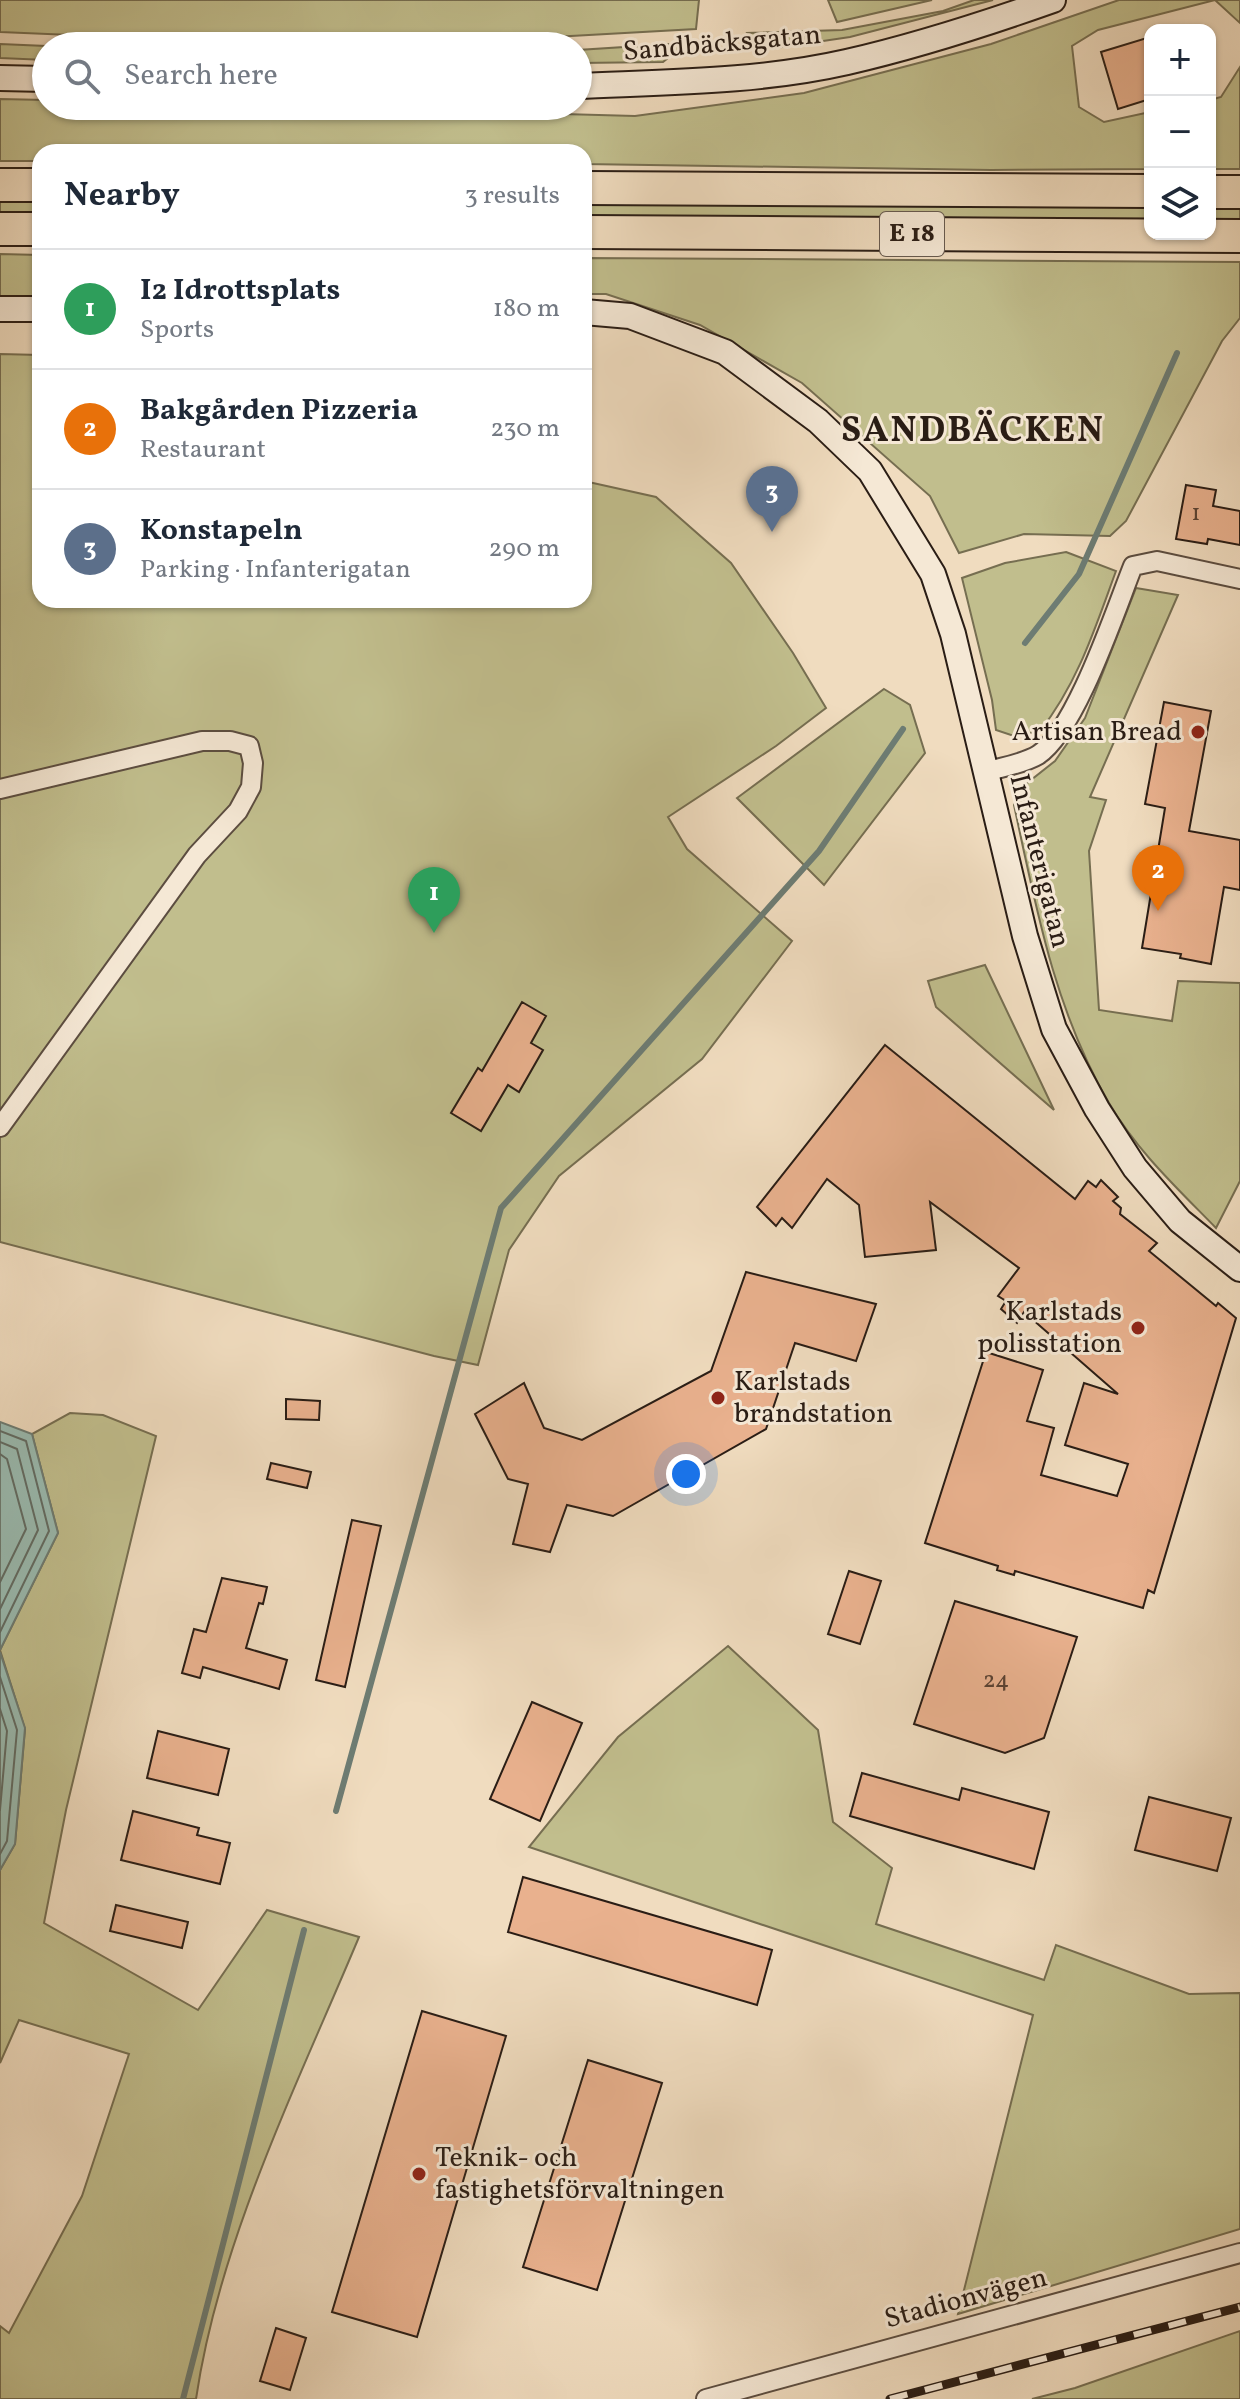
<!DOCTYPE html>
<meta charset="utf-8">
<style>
:root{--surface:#fff;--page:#f6f6f7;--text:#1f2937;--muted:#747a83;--line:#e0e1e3;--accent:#ea580c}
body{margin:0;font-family:Vollkorn,serif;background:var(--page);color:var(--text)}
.controls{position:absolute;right:24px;top:24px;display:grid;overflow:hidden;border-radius:16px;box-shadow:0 2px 6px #0004}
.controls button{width:72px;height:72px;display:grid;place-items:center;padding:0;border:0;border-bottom:2px solid var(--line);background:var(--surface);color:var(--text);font:40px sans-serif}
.you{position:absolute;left:686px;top:1474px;width:28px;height:28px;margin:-20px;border:6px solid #fff;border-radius:50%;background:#1a73e8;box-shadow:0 0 0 12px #1a73e833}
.badge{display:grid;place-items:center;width:52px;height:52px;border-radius:50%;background:var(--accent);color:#fff;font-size:26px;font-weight:700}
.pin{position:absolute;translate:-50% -66px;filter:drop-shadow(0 2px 4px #0008)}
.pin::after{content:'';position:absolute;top:42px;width:28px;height:24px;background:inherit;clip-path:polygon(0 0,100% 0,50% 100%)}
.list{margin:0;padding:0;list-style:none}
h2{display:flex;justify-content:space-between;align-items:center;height:104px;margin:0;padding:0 32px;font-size:34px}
h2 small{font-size:26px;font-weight:400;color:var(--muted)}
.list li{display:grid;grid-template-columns:52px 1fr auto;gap:24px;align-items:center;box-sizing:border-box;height:120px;padding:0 32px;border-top:2px solid var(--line)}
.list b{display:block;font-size:30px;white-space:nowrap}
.list p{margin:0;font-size:26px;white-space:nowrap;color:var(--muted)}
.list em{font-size:26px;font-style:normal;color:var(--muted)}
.icon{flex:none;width:44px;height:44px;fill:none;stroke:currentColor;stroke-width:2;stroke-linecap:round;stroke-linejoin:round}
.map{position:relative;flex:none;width:1240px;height:2399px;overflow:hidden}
.search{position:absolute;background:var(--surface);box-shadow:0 2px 6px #0004;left:32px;top:32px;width:560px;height:88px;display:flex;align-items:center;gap:20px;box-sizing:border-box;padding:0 28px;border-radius:44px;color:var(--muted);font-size:30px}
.panel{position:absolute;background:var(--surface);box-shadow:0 2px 6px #0004;left:32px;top:144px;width:560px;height:464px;border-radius:24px}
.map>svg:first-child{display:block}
</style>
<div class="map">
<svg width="1240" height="2399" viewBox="0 0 1240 2399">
<rect width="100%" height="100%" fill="#f0dcbf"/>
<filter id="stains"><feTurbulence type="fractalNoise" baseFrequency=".0025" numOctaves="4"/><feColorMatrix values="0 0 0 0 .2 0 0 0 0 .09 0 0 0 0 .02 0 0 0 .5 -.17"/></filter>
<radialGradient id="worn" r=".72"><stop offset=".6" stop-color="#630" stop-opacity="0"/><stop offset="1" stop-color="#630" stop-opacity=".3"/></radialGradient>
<g fill="#c1be8d" stroke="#766e51" stroke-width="2">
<path d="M 0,0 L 699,0 L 696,29 L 444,43 L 143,38 L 0,32 Z"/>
<path d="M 828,0 L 932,0 L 837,22 Z"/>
<path d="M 974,0 L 993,0 L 850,37 L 776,48 L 759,42 L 748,33 L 842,30 L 943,11 Z"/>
<path d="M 1119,0 L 1240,0 L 1240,23 L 1215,0 L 1098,30 L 1072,46 L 1079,107 L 1104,122 L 1150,112 L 1150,169 L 991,170 L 584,164 L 584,152 L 40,152 L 40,161 L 0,161 L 0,99 L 46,100 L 46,106 L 278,106 L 635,116 L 804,93 L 991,44 Z"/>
<path d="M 687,43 L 663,62 L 578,63 L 578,50 Z"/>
<path d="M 0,44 L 46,46 L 46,60 L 0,58 Z"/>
<path d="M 1240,67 L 1240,169 L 1210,169 L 1210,100 L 1221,97 Z"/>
<path d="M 0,199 L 40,200 L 40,214 L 0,214 Z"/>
<path d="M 584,203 L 1150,203 L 1150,219 L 584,216 Z"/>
<rect x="1210" y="204" width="30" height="15"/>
<path d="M 0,254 L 40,255 L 40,296 L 0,296 Z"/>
<path d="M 584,258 L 1240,262 L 1240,318 L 1222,341 L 1126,521 L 1110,536 L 1024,534 L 959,553 L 930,496 L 802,383 L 700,325 L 606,294 L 584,294 Z"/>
<path d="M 0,354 L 40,355 L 40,600 L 584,600 L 584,481 L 656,497 L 731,563 L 793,653 L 826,708 L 776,746 L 668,817 L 687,849 L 792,941 L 702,1059 L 559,1176 L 509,1250 L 478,1365 L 434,1356 L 0,1242 Z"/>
<path d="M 1066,552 L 1116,571 C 1095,628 1078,683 1040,731 L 1014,736 L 996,730 L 992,700 L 962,578 L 1005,563 Z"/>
<path d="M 1136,588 L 1178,595 L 1090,797 L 1106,800 L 1089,851 L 1099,1010 L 1172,1021 L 1178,981 L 1240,983 L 1240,1181 L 1216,1228 C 1178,1189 1137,1151 1109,1103 C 1055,1011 1036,908 1014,805 L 1026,784 L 1055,761 L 1085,718 Z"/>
<path d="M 884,689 L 910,705 L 925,753 L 824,885 L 737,798 Z"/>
<path d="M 985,965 L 1054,1110 L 936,1007 L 928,981 Z"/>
<path d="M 70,1413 L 103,1415 L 156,1436 L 66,1810 L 44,1923 L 198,2010 L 267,1910 L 359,1937 C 298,2083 219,2241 196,2399 L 0,2399 L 0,2326 L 9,2333 L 82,2196 L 129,2054 L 19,2020 L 0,2063 L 0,1870 L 15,1844 L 25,1729 L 0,1650 L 58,1533 L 32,1434 Z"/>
<path d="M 728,1646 L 818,1730 L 833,1822 L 892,1868 L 876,1924 L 1044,1980 L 1056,1945 L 1189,1994 L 1240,1993 L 1240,2229 L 958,2314 L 1033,2015 L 529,1847 L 618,1737 Z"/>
<path d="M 1240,2331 L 1240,2399 L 1032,2399 L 1075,2388 Z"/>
</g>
<g fill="#9abcb2" stroke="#6d7c73" stroke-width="2">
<path d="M 0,1422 L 32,1434 L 58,1533 L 0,1650 Z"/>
<path d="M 0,1652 L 25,1728 L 15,1844 L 0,1870 Z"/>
</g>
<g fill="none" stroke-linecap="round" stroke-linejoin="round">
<g stroke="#626c64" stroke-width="2">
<path d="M 0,1431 L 26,1441 L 49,1531 L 0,1632"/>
<path d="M 0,1442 L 17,1449 L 38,1530 L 0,1609"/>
<path d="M 0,1454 L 7,1459 L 26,1529 L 0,1582"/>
<path d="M 0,1677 L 17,1730 L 7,1841 L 0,1854"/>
<path d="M 0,1709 L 7,1731 L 0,1810"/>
</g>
<g stroke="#6d7c73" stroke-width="6">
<path d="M 1025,643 L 1079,574 L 1177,353"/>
<path d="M 336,1811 L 501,1208 L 819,851 L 903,729"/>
<path d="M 183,2399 L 304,1930"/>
</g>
</g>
<g fill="#e9b18e" stroke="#2a1d15" stroke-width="2">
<path d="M 1150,37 L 1150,99 L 1118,109 L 1101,52 Z"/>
<path d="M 1186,485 L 1216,490 L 1213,506 L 1240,511 L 1240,545 L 1208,539 L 1207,544 L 1176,539 Z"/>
<path d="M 1164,702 L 1211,711 L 1189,831 L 1240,840 L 1240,890 L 1224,887 L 1211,964 L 1180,958 L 1181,954 L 1142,948 L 1165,808 L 1145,804 Z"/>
<path d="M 522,1002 L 546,1016 L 531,1043 L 543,1050 L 519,1092 L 508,1085 L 481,1131 L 451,1113 L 478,1068 L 482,1071 Z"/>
<path d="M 885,1045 L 1075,1199 L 1088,1181 L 1096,1187 L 1101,1180 L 1118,1197 L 1113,1201 L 1121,1208 L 1120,1214 L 1157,1243 L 1149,1251 L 1216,1306 L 1218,1303 L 1236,1318 L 1154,1593 L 1148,1590 L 1143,1608 L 1015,1571 L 1014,1575 L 997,1570 L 998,1566 L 925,1543 L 986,1352 L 1043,1370 L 1027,1421 L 1054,1428 L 1041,1475 L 1117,1496 L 1128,1464 L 1065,1445 L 1084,1383 L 1118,1394 L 1024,1312 L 1017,1323 L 1001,1309 L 1006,1301 L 998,1296 L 1019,1268 L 930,1202 L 936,1250 L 865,1257 L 859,1205 L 827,1179 L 792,1228 L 782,1218 L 776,1226 L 757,1207 Z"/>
<path d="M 746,1272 L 876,1304 L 856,1361 L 795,1343 L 766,1429 L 613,1516 L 567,1505 L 550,1552 L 513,1544 L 528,1484 L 508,1479 L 475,1414 L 524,1383 L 544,1428 L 582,1440 L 711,1371 Z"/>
<path d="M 286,1399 L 320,1401 L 319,1420 L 286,1419 Z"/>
<path d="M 271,1463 L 311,1472 L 307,1488 L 267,1479 Z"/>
<path d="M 352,1520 L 381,1526 L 345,1687 L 316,1680 Z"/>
<path d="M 849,1571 L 881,1581 L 860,1644 L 828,1634 Z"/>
<path d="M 222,1578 L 267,1587 L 263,1604 L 259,1603 L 246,1648 L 287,1660 L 279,1689 L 203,1667 L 200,1678 L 182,1673 L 194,1629 L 206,1632 Z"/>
<path d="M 955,1601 L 1077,1637 L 1044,1738 L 1005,1753 L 914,1724 Z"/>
<path d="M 532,1702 L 582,1723 L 540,1821 L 490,1799 Z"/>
<path d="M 158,1731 L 229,1749 L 218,1795 L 147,1778 Z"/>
<path d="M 862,1773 L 959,1800 L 962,1788 L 1049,1812 L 1034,1869 L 850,1816 Z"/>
<path d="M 1149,1797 L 1231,1818 L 1217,1871 L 1135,1850 Z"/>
<path d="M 133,1811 L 199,1828 L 197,1835 L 230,1843 L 220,1884 L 121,1860 Z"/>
<path d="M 523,1877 L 772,1950 L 757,2005 L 508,1932 Z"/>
<path d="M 116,1905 L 188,1922 L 182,1948 L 110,1931 Z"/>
<path d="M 422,2011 L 506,2036 L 417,2337 L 332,2312 Z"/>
<path d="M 588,2060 L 662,2083 L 597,2290 L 523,2267 Z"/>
<path d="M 276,2328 L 306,2338 L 290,2390 L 260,2381 Z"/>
</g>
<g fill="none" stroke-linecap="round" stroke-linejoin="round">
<defs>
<g id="street">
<path d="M 985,772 C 1002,767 1023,764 1038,755 C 1076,730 1115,611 1133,566 L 1157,561 L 1240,579"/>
<path d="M 0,789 L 202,741 L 230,741 L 249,746 L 253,763 L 251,787 L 238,811 L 197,855 L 0,1127"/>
<path d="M 706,2399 L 1240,2253"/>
</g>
<g id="secondary">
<path d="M 0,78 L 46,79"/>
<path d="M 578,86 C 668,82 759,82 847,62 C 917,46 985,24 1053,0"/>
<path d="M 0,309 L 40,309"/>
<path d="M 584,312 L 630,316 L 725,352 L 818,421 L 870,471 L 933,574 L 953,634 L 1025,936 L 1054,1029 L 1097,1109 L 1135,1168 L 1180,1221 L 1240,1269"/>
</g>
<g id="highway">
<path d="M 0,185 L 40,185"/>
<path d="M 584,188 L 1150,191"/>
<path d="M 1210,192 L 1240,192"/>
<path d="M 0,229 L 40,229"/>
<path d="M 584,232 L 1240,236"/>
</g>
</defs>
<use href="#street" stroke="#5c4d40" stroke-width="22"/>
<use href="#secondary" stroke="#2a1d15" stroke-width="28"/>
<use href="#highway" stroke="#2a1d15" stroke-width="36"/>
<use href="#street" stroke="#f5e8d5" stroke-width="18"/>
<use href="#secondary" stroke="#f5e8d5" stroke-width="24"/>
<use href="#highway" stroke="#f0dcbf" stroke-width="32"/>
<defs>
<path id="rail" d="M 890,2399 L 1240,2307"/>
</defs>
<use href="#rail" stroke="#2a1d15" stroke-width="9"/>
<use href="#rail" stroke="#f5e8d5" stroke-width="6" stroke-dasharray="18" stroke-linecap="butt"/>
</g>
<g fill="#8f2418" stroke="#f5e8d5" stroke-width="3">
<circle cx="1198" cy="732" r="8"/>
<circle cx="1138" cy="1328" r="8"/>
<circle cx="718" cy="1398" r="8"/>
<circle cx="419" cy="2174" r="8"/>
</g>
<g text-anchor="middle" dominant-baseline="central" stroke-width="6" stroke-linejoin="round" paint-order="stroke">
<g font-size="24" fill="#5a4233">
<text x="1196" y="514">1</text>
<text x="996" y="1681">24</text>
</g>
<rect fill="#f5e8d5" stroke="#675a4f" stroke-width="2" x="880" y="212" width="64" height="44" rx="6"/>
<g font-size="26" font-weight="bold" fill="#2a1d15">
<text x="912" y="234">E 18</text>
</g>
<g font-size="28" fill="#2a1d15" stroke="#f5e8d5">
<text transform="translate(722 44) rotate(-5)">Sandbäcksgatan</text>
<text transform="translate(1039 861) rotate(76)">Infanterigatan</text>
<text transform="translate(966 2299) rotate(-15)">Stadionvägen</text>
</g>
<g font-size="28" fill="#2a1d15" stroke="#f5e8d5" text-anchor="end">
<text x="1182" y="732">Artisan Bread</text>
<text x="1122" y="1312">Karlstads<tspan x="1122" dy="32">polisstation</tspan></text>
<text x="734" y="1382" text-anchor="start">Karlstads<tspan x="734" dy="32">brandstation</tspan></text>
<text x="435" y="2158" text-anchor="start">Teknik- och<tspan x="435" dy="32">fastighetsförvaltningen</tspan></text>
</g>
<g font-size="36" font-weight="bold" letter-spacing="2" fill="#2a1d15" stroke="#f5e8d5">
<text x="973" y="432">SANDBÄCKEN</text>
</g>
</g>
<rect width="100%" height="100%" filter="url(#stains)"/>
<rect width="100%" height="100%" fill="url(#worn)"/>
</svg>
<div class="controls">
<button>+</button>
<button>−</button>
<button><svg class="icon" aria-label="layers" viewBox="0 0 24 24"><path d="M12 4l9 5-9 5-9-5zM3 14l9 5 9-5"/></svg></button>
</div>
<div class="you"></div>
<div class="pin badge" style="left:434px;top:933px;background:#2e9e5b">1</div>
<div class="pin badge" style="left:1158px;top:911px;background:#e8710a">2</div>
<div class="pin badge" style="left:772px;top:532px;background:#5c6f8a">3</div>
<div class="search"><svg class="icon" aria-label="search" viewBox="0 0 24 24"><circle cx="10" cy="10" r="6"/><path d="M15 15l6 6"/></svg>Search here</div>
<section class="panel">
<h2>Nearby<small>3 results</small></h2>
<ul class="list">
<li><span class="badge" style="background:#2e9e5b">1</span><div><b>I2 Idrottsplats</b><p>Sports</p></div><em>180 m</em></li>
<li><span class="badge" style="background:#e8710a">2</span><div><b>Bakgården Pizzeria</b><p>Restaurant</p></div><em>230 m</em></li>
<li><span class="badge" style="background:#5c6f8a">3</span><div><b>Konstapeln</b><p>Parking · Infanterigatan</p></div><em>290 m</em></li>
</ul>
</section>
</div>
